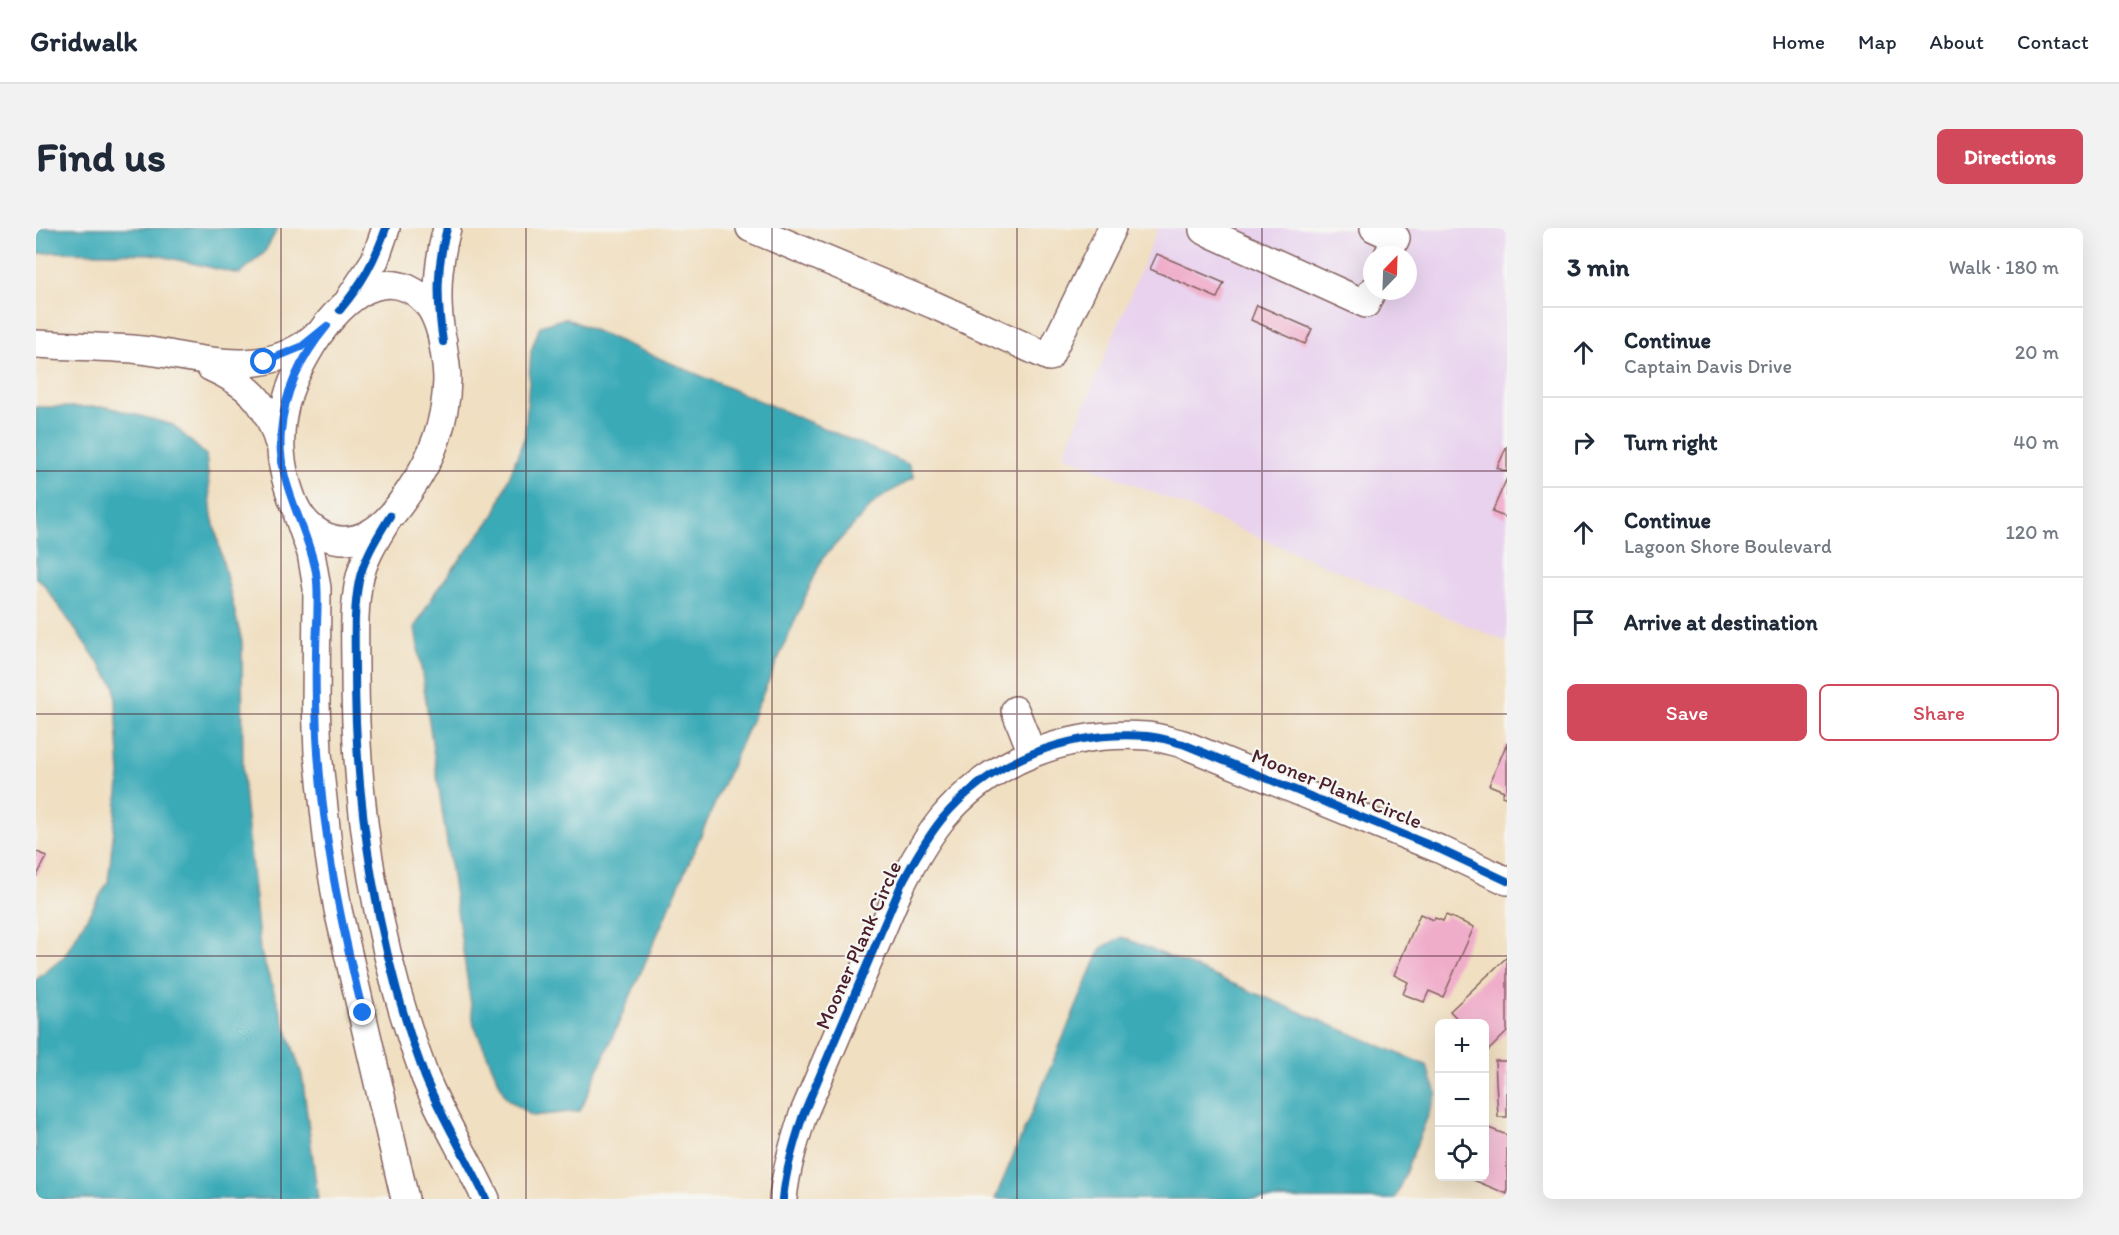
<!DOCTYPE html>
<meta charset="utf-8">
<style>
:root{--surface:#fff;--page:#f2f2f3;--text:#1f2937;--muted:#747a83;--line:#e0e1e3;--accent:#d1495b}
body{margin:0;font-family:Itim,sans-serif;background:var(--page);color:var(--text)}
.controls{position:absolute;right:18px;bottom:18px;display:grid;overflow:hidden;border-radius:9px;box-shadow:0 6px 24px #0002}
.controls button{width:54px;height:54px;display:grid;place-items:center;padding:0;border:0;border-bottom:2px solid var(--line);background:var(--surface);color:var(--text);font:30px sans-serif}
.compass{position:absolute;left:1327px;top:18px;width:54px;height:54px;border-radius:50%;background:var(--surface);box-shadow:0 6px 24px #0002;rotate:23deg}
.stop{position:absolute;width:18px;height:18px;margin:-14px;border:4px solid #1a73e8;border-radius:50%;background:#fff}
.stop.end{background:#1a73e8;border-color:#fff;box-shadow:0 2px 6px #0008}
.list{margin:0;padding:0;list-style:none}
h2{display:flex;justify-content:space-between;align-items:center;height:78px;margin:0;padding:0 24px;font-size:26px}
h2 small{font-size:20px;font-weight:400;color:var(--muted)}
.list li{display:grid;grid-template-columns:39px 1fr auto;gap:18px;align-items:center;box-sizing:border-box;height:90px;padding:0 24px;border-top:2px solid var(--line)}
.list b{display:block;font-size:22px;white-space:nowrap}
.list p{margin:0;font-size:20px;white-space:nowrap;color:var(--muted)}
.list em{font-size:20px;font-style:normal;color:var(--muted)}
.actions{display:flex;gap:12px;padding:18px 24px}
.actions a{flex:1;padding:14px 0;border:2px solid var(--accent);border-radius:9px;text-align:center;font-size:21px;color:var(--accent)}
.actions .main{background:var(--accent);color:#fff}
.icon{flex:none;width:33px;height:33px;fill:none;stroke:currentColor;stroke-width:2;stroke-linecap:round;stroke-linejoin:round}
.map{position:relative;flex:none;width:1471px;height:971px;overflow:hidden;border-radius:9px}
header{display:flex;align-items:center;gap:36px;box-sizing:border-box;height:84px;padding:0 30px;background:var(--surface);border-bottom:2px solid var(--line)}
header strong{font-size:28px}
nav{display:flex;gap:33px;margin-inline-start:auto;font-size:21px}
.intro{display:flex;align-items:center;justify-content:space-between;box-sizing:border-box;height:144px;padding:0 36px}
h1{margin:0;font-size:42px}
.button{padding:15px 27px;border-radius:9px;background:var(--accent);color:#fff;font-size:21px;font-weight:700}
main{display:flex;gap:36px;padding:0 36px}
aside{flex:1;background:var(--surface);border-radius:9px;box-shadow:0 6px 24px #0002}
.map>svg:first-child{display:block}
</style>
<header>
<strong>Gridwalk</strong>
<nav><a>Home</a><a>Map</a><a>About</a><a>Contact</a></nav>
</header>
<div class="intro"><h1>Find us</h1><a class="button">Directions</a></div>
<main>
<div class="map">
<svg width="1471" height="971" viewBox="0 0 1471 971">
<rect width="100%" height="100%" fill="#f6f6f2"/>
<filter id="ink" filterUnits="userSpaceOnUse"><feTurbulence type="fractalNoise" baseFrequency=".0167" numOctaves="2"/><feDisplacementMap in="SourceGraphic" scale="12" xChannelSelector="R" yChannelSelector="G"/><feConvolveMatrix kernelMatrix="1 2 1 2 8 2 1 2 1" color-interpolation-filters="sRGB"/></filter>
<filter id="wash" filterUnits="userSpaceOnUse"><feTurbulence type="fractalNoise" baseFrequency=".008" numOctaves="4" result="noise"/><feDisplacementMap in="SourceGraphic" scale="24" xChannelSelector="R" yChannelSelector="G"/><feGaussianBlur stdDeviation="1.35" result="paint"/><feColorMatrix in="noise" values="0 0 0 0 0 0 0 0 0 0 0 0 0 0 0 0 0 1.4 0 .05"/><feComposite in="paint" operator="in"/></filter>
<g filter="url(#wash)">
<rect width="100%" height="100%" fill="#f0dfc1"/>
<path fill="#e8d2ee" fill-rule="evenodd" d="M 1122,0 L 1471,0 L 1471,414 L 1028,227 ZM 1336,27 L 1372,27 L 1372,63 L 1336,63 Z"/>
<g fill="#3aaab7" stroke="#426471" stroke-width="1.5">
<path d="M 0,0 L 242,0 L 228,25 L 203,46 L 116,26 L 18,24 L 0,26 Z"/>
<path d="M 529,90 L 872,236 L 878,249 L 840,273 L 786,331 L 544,883 L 496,888 L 470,870 L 438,797 L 379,399 L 400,363 L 459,286 L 489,208 L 495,123 L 504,98 Z"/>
<path d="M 0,179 L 72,179 L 137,197 L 170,227 L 176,288 L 206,414 L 207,551 L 224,722 L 266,847 L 282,971 L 0,971 L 0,752 L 28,729 L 72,654 L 84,547 L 79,458 L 6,354 L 0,350 Z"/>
<path d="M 1086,709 L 1390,837 L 1401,865 L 1359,971 L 959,971 L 1065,720 Z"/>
</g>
<g id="blocks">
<g fill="#f0adca">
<path d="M 1121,26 L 1188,55 L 1181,70 L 1114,41 Z"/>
<path d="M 1221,77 L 1276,101 L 1269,116 L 1215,92 Z"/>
<path d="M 1471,218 L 1471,244 L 1461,240 Z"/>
<path d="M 1471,250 L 1471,290 L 1456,284 Z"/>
<path d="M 1471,515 L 1471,570 L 1466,568 L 1468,563 L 1453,557 Z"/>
<path d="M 0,623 L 11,629 L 0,649 Z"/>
<path d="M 1384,686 L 1398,692 L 1399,690 L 1407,693 L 1410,687 L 1438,699 L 1407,769 L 1393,763 L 1388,774 L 1367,766 L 1372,754 L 1358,747 Z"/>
<path d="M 1471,729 L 1471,804 L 1452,823 L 1448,819 L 1448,796 L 1426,796 L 1414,783 Z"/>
<path d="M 1459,833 L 1471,833 L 1471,889 L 1462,889 Z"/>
<path d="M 1450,899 L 1471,907 L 1471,966 L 1430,949 L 1448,948 Z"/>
</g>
</g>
</g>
<g filter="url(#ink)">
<use href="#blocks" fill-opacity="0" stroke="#846260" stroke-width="1.5"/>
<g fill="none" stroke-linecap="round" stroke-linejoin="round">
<defs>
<g id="minor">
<path d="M 714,0 L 898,77 L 1013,129 L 1076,0"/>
<path d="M 1168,0 L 1167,2 L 1330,76 L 1336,63"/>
<path d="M 1338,0 L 1360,10 L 1352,27"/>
<path d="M 314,70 L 339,32 L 350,0"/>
<path d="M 407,114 C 402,91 394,70 371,60 C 318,38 267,123 253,164 C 244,191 242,220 249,248 C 254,267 260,287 276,300 C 293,314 314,316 334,305 C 351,296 363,278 374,262 C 397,229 410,193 411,152 C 411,132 405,110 403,90 C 400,59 403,30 411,0"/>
<path d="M 0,116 C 32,118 65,119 97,121 C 159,127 225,155 278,109"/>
<path d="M 174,139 C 212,156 230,173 242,213"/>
<path d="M 262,288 L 275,325 L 281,360 L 280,476 L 282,525 L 293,627 L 302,682 L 369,971"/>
<path d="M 349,296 C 338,314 327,332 323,353 C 317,382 319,415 319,444 C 319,580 341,722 389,849 C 406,891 431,930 450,971"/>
<path d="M 979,482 L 996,525"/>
<path d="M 747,971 C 750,941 758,915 767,887 L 865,657 C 877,634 890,611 906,591 C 956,531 1034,502 1111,508 C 1123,509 1135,513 1147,516 L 1403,621 L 1471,653"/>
</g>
</defs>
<use href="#minor" stroke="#846260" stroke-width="30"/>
<use href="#minor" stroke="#fff" stroke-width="27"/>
<defs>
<g id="cycleway">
<path d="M 304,82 C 327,54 338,34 350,0"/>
<path d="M 407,114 C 401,74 400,39 411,0"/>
<path d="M 354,288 C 342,308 328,329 323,353 C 317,382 319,414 319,444 C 319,580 341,721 389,849 C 406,891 431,930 450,971"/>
<path d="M 747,971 C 750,941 758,915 767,887 L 865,657 C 877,634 890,611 906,591 C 956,531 1034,502 1111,508 C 1123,509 1135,513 1147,516 L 1403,621 L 1471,653"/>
</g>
</defs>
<use href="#cycleway" stroke="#f6f6f2" stroke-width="11"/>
<use href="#cycleway" stroke="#0057b8" stroke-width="8"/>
</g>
</g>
<g fill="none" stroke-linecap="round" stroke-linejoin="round" filter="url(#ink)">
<path stroke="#1a73e8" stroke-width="8" d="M 228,134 L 265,119 L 291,98 C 266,128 248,164 245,204 C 240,254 271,297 280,344 C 284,371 280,399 280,426 C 279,453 280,480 281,508 C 286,604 304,692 327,785"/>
</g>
<path fill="none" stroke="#4a1f2b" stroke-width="1.5" stroke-opacity="0.55" d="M 245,0 L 245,971M 490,0 L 490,971M 736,0 L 736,971M 981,0 L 981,971M 1226,0 L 1226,971M 0,243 L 1471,243M 0,486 L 1471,486M 0,728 L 1471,728"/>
<g text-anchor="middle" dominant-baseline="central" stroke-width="4.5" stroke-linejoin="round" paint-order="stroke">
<g font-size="21" fill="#4a1f2b" stroke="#f6f6f2">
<text transform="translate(1301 560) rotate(22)">Mooner Plank Circle</text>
<text transform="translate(822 717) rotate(-66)">Mooner Plank Circle</text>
</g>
</g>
</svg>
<div class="controls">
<button>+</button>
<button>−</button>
<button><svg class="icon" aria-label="locate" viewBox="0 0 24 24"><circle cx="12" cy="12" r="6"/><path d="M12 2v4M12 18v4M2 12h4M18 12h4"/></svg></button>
</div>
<svg class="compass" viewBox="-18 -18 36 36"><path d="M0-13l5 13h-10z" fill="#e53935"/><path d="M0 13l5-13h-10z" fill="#747a83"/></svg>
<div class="stop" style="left:228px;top:134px"></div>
<div class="stop end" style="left:327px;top:785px"></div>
</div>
<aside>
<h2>3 min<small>Walk · 180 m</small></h2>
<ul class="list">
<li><svg class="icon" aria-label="ahead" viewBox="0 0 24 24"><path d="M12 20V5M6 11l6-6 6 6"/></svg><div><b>Continue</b><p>Captain Davis Drive</p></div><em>20 m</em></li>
<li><svg class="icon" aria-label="right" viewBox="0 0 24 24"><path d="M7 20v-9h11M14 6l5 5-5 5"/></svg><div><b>Turn right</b></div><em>40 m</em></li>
<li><svg class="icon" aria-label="ahead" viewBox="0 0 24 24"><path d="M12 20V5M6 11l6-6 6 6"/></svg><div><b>Continue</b><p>Lagoon Shore Boulevard</p></div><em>120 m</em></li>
<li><svg class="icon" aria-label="arrive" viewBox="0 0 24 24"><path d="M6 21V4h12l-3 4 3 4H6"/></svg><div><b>Arrive at destination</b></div></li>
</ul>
<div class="actions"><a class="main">Save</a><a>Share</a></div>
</aside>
</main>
